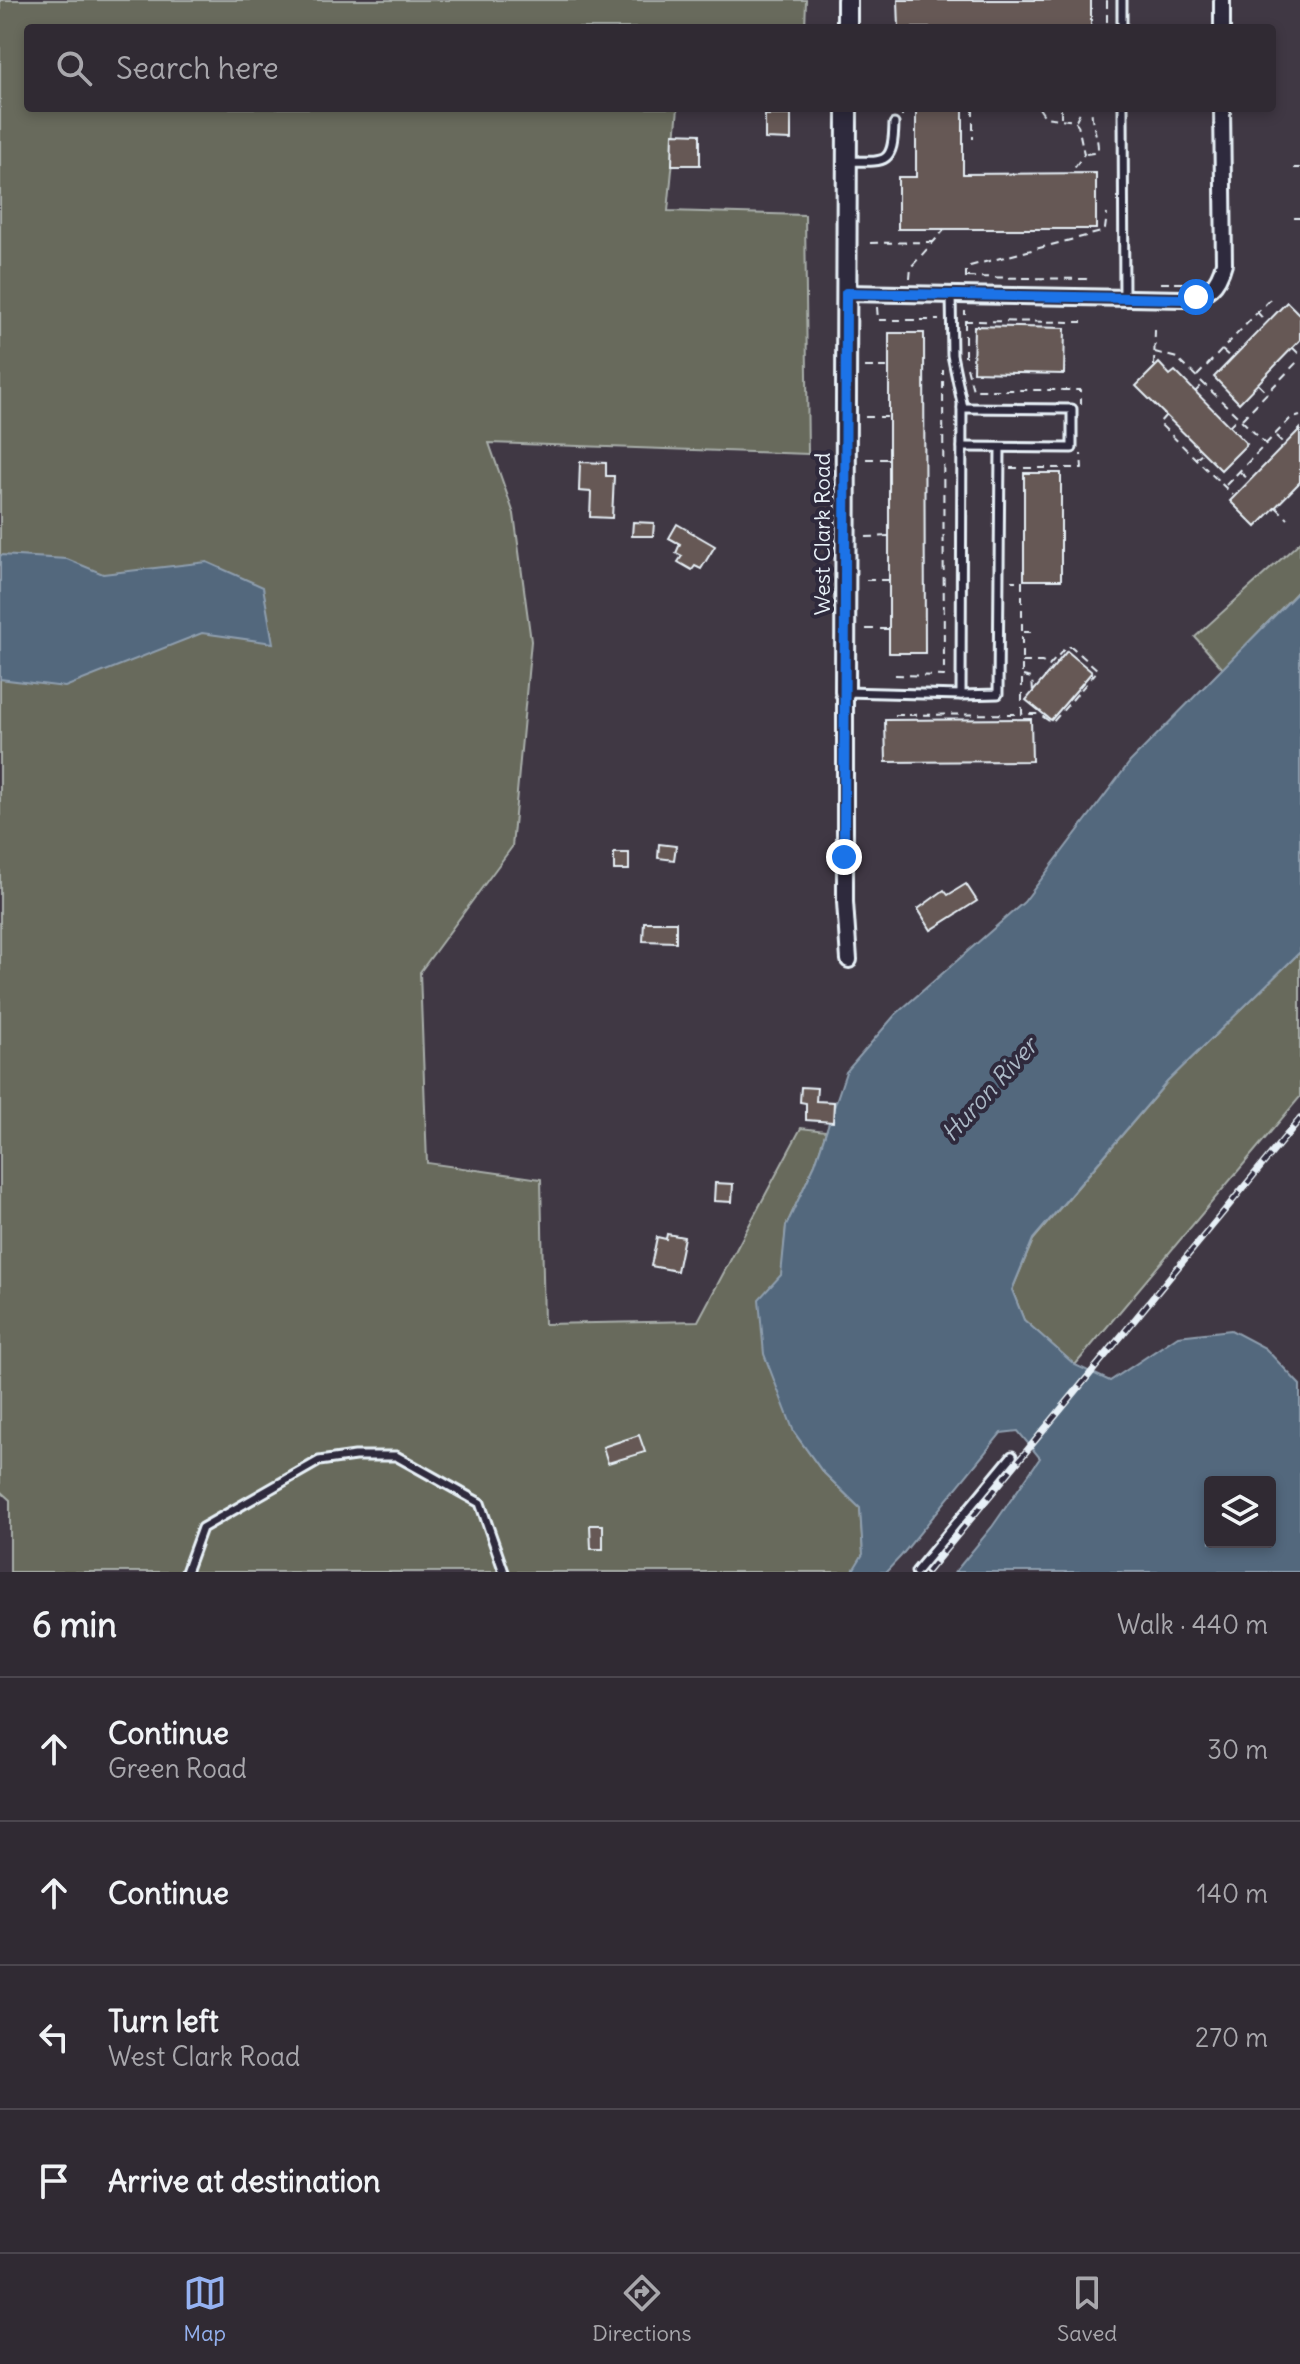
<!DOCTYPE html>
<meta charset="utf-8">
<style>
:root{--surface:#302a33;--page:#38323b;--text:#f1f3f6;--muted:#a8a7ac;--line:#4b464e;--accent:#95b2f1}
body{margin:0;font-family:Delius,sans-serif;background:var(--page);color:var(--text)}
.controls{position:absolute;right:24px;bottom:24px;display:grid;overflow:hidden;border-radius:8px;box-shadow:0 4px 12px #0003}
.controls button{width:72px;height:72px;display:grid;place-items:center;padding:0;border:0;border-bottom:2px solid var(--line);background:var(--surface);color:var(--text);font:40px sans-serif}
.stop{position:absolute;width:24px;height:24px;margin:-18px;border:6px solid #1a73e8;border-radius:50%;background:#fff}
.stop.end{background:#1a73e8;border-color:#fff;box-shadow:0 2px 8px #0008}
.list{margin:0;padding:0;list-style:none}
h2{display:flex;justify-content:space-between;align-items:center;height:104px;margin:0;padding:0 32px;font-size:34px}
h2 small{font-size:26px;font-weight:400;color:var(--muted)}
.list li{display:grid;grid-template-columns:52px 1fr auto;gap:24px;align-items:center;box-sizing:border-box;height:144px;padding:0 32px;border-top:2px solid var(--line)}
.list b{display:block;font-size:30px;white-space:nowrap}
.list p{margin:0;font-size:26px;white-space:nowrap;color:var(--muted)}
.list em{font-size:26px;font-style:normal;color:var(--muted)}
.icon{flex:none;width:44px;height:44px;fill:none;stroke:currentColor;stroke-width:2;stroke-linecap:round;stroke-linejoin:round}
.map{position:relative;flex:none;width:1300px;height:1572px;overflow:hidden}
.search{position:absolute;background:var(--surface);box-shadow:0 4px 12px #0003;left:24px;right:24px;top:24px;height:88px;display:flex;align-items:center;gap:20px;box-sizing:border-box;padding:0 28px;border-radius:8px;color:var(--muted);font-size:30px}
.sheet{height:680px;background:var(--surface)}
nav{display:flex;justify-content:space-around;align-items:center;box-sizing:border-box;height:112px;border-top:2px solid var(--line);background:var(--surface);font-size:22px;color:var(--muted)}
nav a{display:grid;justify-items:center;gap:4px}
nav .on{color:var(--accent)}
.map>svg:first-child{display:block}
</style>
<div class="map">
<svg width="1300" height="1572" viewBox="0 0 1300 1572">
<rect width="100%" height="100%" fill="#403844"/>
<filter id="ink" filterUnits="userSpaceOnUse"><feTurbulence type="fractalNoise" baseFrequency=".0125" numOctaves="2"/><feDisplacementMap in="SourceGraphic" scale="16" xChannelSelector="R" yChannelSelector="G"/><feConvolveMatrix kernelMatrix="1 2 1 2 8 2 1 2 1" color-interpolation-filters="sRGB"/></filter>
<g filter="url(#ink)">
<g fill="#686a5c" stroke="#a8aeaa" stroke-width="2">
<path d="M 0,0 L 806,0 L 805,28 L 28,28 L 28,108 L 678,108 L 668,211 L 805,215 L 808,454 L 489,443 L 514,514 L 531,641 L 512,847 L 420,972 L 427,1163 L 541,1179 L 544,1324 L 698,1321 L 801,1128 L 826,1131 L 815,1164 L 786,1226 L 782,1275 L 794,1432 L 822,1471 L 860,1508 L 863,1554 L 854,1572 L 10,1572 L 10,1500 L 0,1491 Z"/>
<path d="M 1300,542 L 1300,589 L 1223,669 L 1195,637 Z"/>
<path d="M 1300,952 L 1300,1097 L 1075,1365 L 1024,1320 L 1012,1290 L 1033,1240 L 1167,1082 Z"/>
</g>
<g fill="#52677d" stroke="#8e9eae" stroke-width="2" fill-rule="evenodd">
<path d="M 0,555 L 67,559 L 103,574 L 207,562 L 263,587 L 273,643 L 202,633 L 65,687 L 0,679 Z"/>
<path d="M 1300,590 L 1300,952 L 1167,1082 L 1033,1239 L 1012,1290 L 1024,1320 L 1075,1365 L 1110,1381 L 1178,1336 L 1231,1330 L 1265,1348 L 1300,1385 L 1300,1572 L 955,1572 L 992,1527 L 1040,1458 L 1018,1431 L 1001,1433 L 901,1556 L 886,1572 L 852,1572 L 863,1554 L 860,1508 L 822,1471 L 794,1432 L 764,1354 L 759,1299 L 781,1275 L 786,1226 L 815,1164 L 846,1072 L 895,1015 L 1024,902 L 1130,762 ZM 1210,1482 L 1270,1482 L 1270,1542 L 1210,1542 Z"/>
</g>
<g fill="#665955" stroke="#e8f1f8" stroke-width="2">
<path d="M 898,0 L 1091,0 L 1091,28 L 899,28 Z"/>
<path d="M 916,108 L 963,108 L 963,174 L 1096,173 L 1096,229 L 898,229 L 898,177 L 916,177 Z"/>
<path d="M 765,115 L 791,115 L 791,140 L 765,139 Z"/>
<path d="M 673,133 L 700,134 L 700,165 L 672,165 Z"/>
<path d="M 1287,302 L 1300,315 L 1300,340 L 1239,403 L 1214,377 Z"/>
<path d="M 974,326 L 1065,328 L 1064,374 L 973,372 Z"/>
<path d="M 889,333 L 924,333 L 925,653 L 889,653 Z"/>
<path d="M 1159,363 L 1170,375 L 1175,371 L 1247,444 L 1221,470 L 1136,386 Z"/>
<path d="M 1300,429 L 1300,482 L 1256,527 L 1230,501 Z"/>
<path d="M 580,462 L 606,463 L 606,476 L 614,476 L 612,518 L 590,517 L 591,492 L 579,491 Z"/>
<rect x="1024" y="473" width="37" height="107"/>
<path d="M 633,522 L 654,523 L 653,536 L 632,536 Z"/>
<path d="M 677,524 L 715,546 L 701,569 L 695,566 L 692,570 L 678,562 L 682,556 L 676,553 L 680,544 L 669,538 Z"/>
<path d="M 1067,651 L 1092,672 L 1051,720 L 1026,700 Z"/>
<path d="M 1031,719 L 1032,761 L 886,762 L 885,720 Z"/>
<path d="M 659,844 L 676,846 L 674,860 L 658,858 Z"/>
<rect x="614" y="853" width="15" height="17"/>
<path d="M 966,884 L 977,901 L 931,930 L 918,909 L 944,890 L 948,895 Z"/>
<path d="M 644,922 L 676,922 L 676,942 L 643,941 Z"/>
<path d="M 801,1087 L 817,1088 L 816,1101 L 834,1102 L 833,1122 L 806,1120 L 806,1103 L 800,1102 Z"/>
<path d="M 715,1183 L 733,1184 L 732,1202 L 714,1201 Z"/>
<path d="M 667,1234 L 684,1237 L 677,1271 L 651,1266 L 657,1237 L 666,1239 Z"/>
<path d="M 639,1435 L 645,1452 L 608,1463 L 603,1447 Z"/>
<path d="M 590,1525 L 603,1525 L 603,1549 L 591,1549 Z"/>
</g>
<g fill="none" stroke-linecap="round" stroke-linejoin="round">
<defs>
<g id="service">
<path d="M 1122,0 L 1122,28"/>
<path d="M 1123,108 L 1124,298"/>
<path d="M 849,161 C 886,162 893,164 894,124"/>
<path d="M 962,408 L 1072,409 L 1072,448 L 962,447"/>
<path d="M 845,692 L 961,695 L 962,403 L 952,355 L 951,295"/>
<path d="M 961,695 L 998,694 L 1000,448"/>
<path d="M 186,1572 L 202,1528 L 319,1461 L 355,1456 L 396,1456 L 480,1503 L 504,1572"/>
<path d="M 916,1572 L 1012,1456"/>
</g>
<g id="minor">
<path d="M 1222,0 L 1222,28"/>
<path d="M 846,293 L 1184,299 C 1208,295 1218,286 1224,263 L 1222,108"/>
<path d="M 845,692 L 845,902 L 849,960"/>
</g>
<g id="tertiary">
<path d="M 847,28 L 847,0"/>
<path d="M 845,692 L 847,108"/>
</g>
</defs>
<use href="#service" stroke="#e8f1f8" stroke-width="13"/>
<use href="#minor" stroke="#e8f1f8" stroke-width="20"/>
<use href="#tertiary" stroke="#e8f1f8" stroke-width="24"/>
<g stroke="#e8f1f8" stroke-width="2" stroke-dasharray="8 6" stroke-linecap="butt">
<path d="M 1107,0 L 1107,23"/>
<path d="M 973,108 L 973,139"/>
<path d="M 1039,108 L 1045,117 L 1075,121 L 1078,125 L 1084,154 L 1071,173"/>
<path d="M 902,116 L 902,108"/>
<path d="M 1061,117 L 1061,108"/>
<path d="M 1076,120 L 1082,108"/>
<path d="M 1086,154 L 1093,153 L 1098,149 C 1098,134 1090,123 1092,108"/>
<path d="M 1294,168 L 1300,168"/>
<path d="M 1294,218 L 1300,218"/>
<path d="M 870,243 L 933,242"/>
<path d="M 967,277 L 1086,279 L 1092,282"/>
<path d="M 910,279 L 911,267 L 945,229"/>
<path d="M 966,279 L 966,271 L 970,266 L 1101,232 L 1105,229 L 1107,214"/>
<path d="M 1161,283 L 1187,283"/>
<path d="M 877,307 L 878,320 L 939,320"/>
<path d="M 1257,312 L 1267,323"/>
<path d="M 964,321 L 1082,322"/>
<path d="M 1293,348 L 1300,355"/>
<path d="M 1222,350 L 1232,359"/>
<path d="M 1155,352 L 1177,358 L 1266,444"/>
<path d="M 965,357 L 965,311"/>
<path d="M 1154,366 L 1155,330"/>
<path d="M 865,367 L 889,367"/>
<path d="M 967,367 L 973,390 L 1081,390 L 1081,404"/>
<path d="M 1197,376 L 1274,295"/>
<path d="M 1258,384 L 1265,391"/>
<path d="M 1195,392 L 1203,384"/>
<path d="M 1166,415 L 1159,423 L 1233,495"/>
<path d="M 865,417 L 889,417"/>
<path d="M 1242,419 L 1300,359"/>
<path d="M 1229,426 L 1237,418"/>
<path d="M 1276,436 L 1285,445"/>
<path d="M 866,459 L 889,459"/>
<path d="M 1195,459 L 1203,452"/>
<path d="M 1010,468 L 1082,468 L 1081,454"/>
<path d="M 1240,472 L 1250,481"/>
<path d="M 1226,485 L 1290,419 L 1300,416"/>
<path d="M 1276,507 L 1288,519"/>
<path d="M 866,537 L 890,536"/>
<path d="M 866,580 L 890,580"/>
<path d="M 866,629 L 889,629"/>
<path d="M 1023,632 L 1034,632"/>
<path d="M 1022,662 L 1042,662 L 1049,666 L 1066,647 L 1072,647 L 1098,670 L 1052,723 L 1039,714 L 1023,714"/>
<path d="M 895,675 L 944,676 L 943,370"/>
<path d="M 1023,676 L 1032,678 L 1033,692"/>
<path d="M 895,715 L 1022,714 L 1022,581 L 1012,581"/>
</g>
<use href="#service" stroke="#2f2a3d" stroke-width="7"/>
<use href="#minor" stroke="#2f2a3d" stroke-width="14"/>
<use href="#tertiary" stroke="#2f2a3d" stroke-width="18"/>
<defs>
<path id="rail" d="M 927,1572 L 1300,1119"/>
</defs>
<use href="#rail" stroke="#e8f1f8" stroke-width="7"/>
<use href="#rail" stroke="#2f2a3d" stroke-width="4" stroke-dasharray="12" stroke-linecap="butt"/>
</g>
</g>
<g fill="none" stroke-linecap="round" stroke-linejoin="round" filter="url(#ink)">
<path stroke="#1a73e8" stroke-width="10" d="M 844,857 L 846,293 L 1184,299 L 1196,297"/>
</g>
<g text-anchor="middle" dominant-baseline="central" stroke-width="8" stroke-linejoin="round" paint-order="stroke">
<g font-size="22" fill="#e8f1f8" stroke="#2f2a3d">
<text transform="translate(822 534) rotate(-90)">West Clark Road</text>
</g>
<g font-size="24" font-style="italic" fill="#acbac7" stroke="#2f2a3d">
<text transform="translate(989 1089) rotate(-48)">Huron River</text>
</g>
</g>
</svg>
<div class="controls">
<button><svg class="icon" aria-label="layers" viewBox="0 0 24 24"><path d="M12 4l9 5-9 5-9-5zM3 14l9 5 9-5"/></svg></button>
</div>
<div class="stop" style="left:1196px;top:297px"></div>
<div class="stop end" style="left:844px;top:857px"></div>
<div class="search"><svg class="icon" aria-label="search" viewBox="0 0 24 24"><circle cx="10" cy="10" r="6"/><path d="M15 15l6 6"/></svg>Search here</div>
</div>
<section class="sheet">
<h2>6 min<small>Walk · 440 m</small></h2>
<ul class="list">
<li><svg class="icon" aria-label="ahead" viewBox="0 0 24 24"><path d="M12 20V5M6 11l6-6 6 6"/></svg><div><b>Continue</b><p>Green Road</p></div><em>30 m</em></li>
<li><svg class="icon" aria-label="ahead" viewBox="0 0 24 24"><path d="M12 20V5M6 11l6-6 6 6"/></svg><div><b>Continue</b></div><em>140 m</em></li>
<li><svg class="icon" aria-label="left" viewBox="0 0 24 24"><path d="M17 20v-9H6M10 6l-5 5 5 5"/></svg><div><b>Turn left</b><p>West Clark Road</p></div><em>270 m</em></li>
<li><svg class="icon" aria-label="arrive" viewBox="0 0 24 24"><path d="M6 21V4h12l-3 4 3 4H6"/></svg><div><b>Arrive at destination</b></div></li>
</ul>
</section>
<nav>
<a class="on"><svg class="icon" aria-label="map" viewBox="0 0 24 24"><path d="M3 6l6-2 6 2 6-2v14l-6 2-6-2-6 2zM9 4v14M15 6v14"/></svg>Map</a>
<a><svg class="icon" aria-label="directions" viewBox="0 0 24 24"><path d="M12 3l9 9-9 9-9-9zM9 14v-3h6M13 9l2 2-2 2"/></svg>Directions</a>
<a><svg class="icon" aria-label="saved" viewBox="0 0 24 24"><path d="M7 4h10v16l-5-4-5 4z"/></svg>Saved</a>
</nav>
